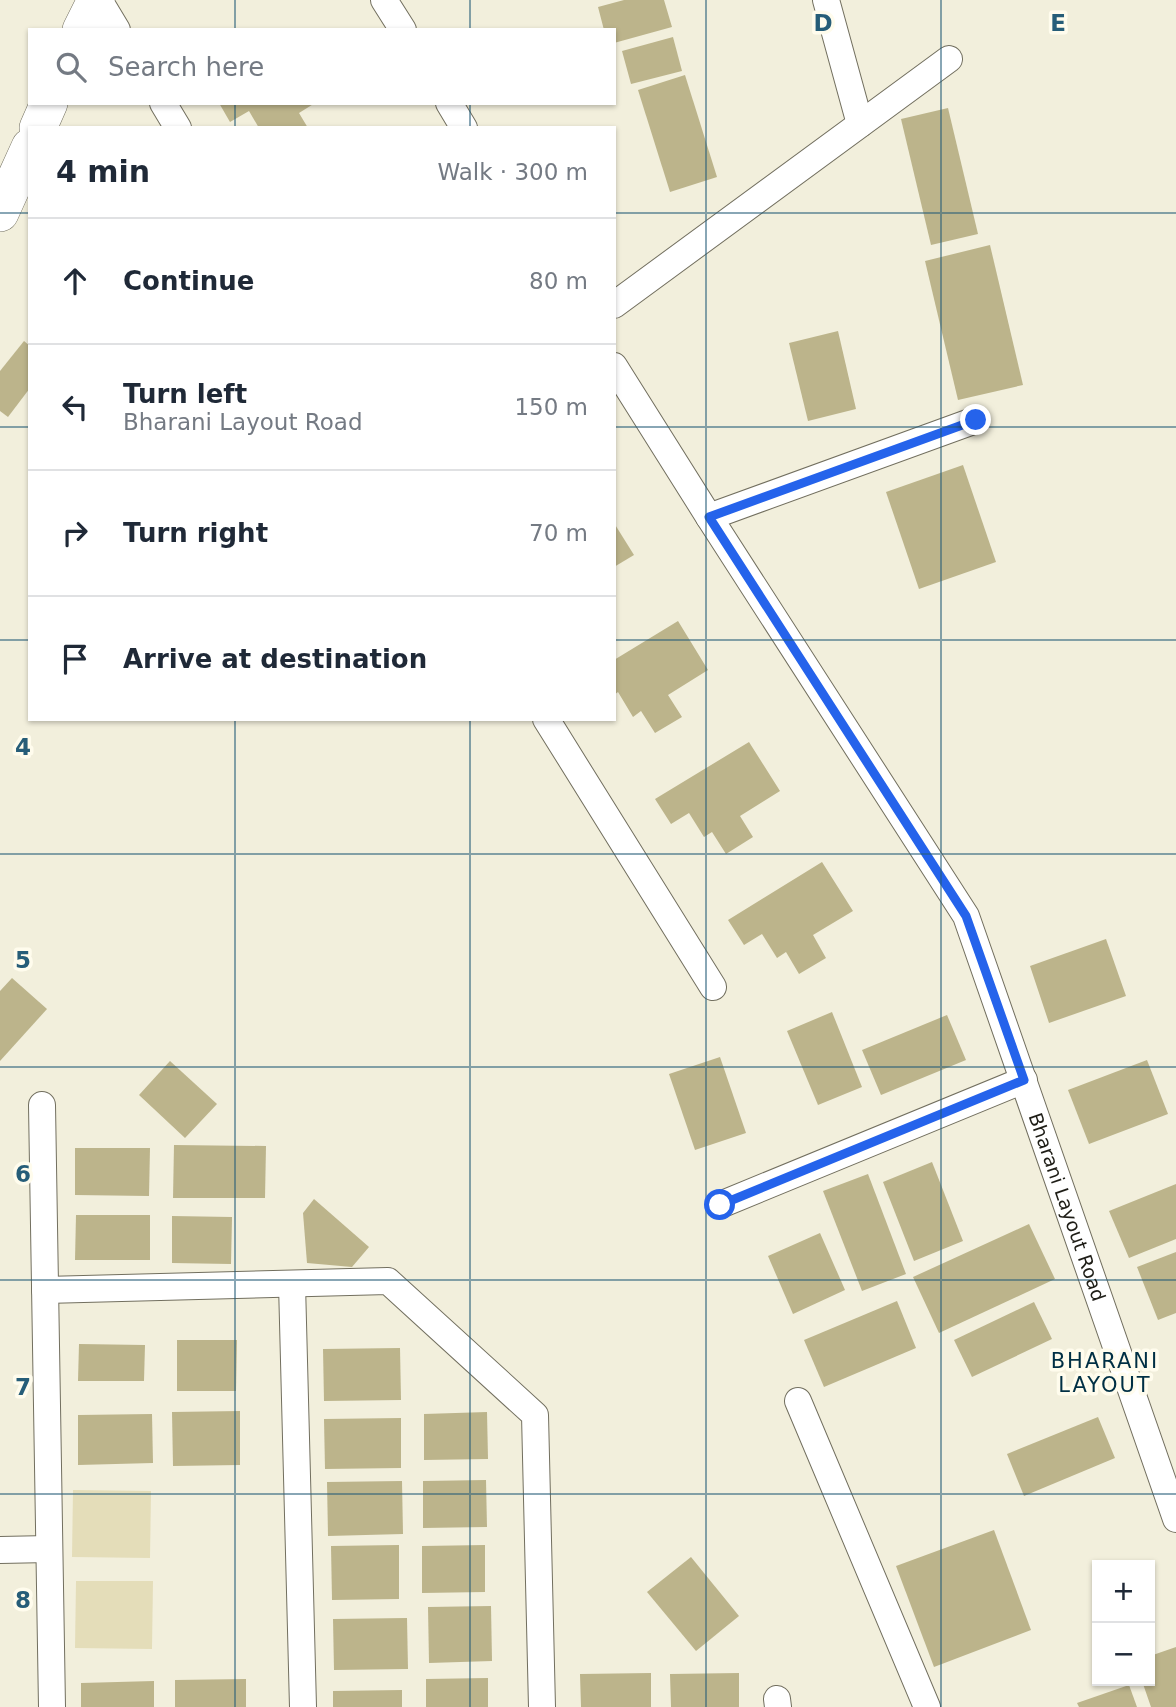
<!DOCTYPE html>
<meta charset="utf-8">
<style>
:root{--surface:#fff;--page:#f2f2f3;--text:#1f2937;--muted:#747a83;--line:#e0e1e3}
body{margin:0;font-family:"DejaVu Sans",sans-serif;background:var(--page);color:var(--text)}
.controls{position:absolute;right:21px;bottom:21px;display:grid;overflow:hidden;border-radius:0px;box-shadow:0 2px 5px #0004}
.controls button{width:63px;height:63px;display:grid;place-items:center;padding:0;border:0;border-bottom:2px solid var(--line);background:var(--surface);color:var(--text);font:35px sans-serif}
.stop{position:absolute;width:21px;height:21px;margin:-16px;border:5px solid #2563eb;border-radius:50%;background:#fff}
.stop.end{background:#2563eb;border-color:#fff;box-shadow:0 2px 7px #0008}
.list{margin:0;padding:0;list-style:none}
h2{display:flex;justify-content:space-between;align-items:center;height:91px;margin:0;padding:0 28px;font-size:30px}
h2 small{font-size:23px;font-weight:400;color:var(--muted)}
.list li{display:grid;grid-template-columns:46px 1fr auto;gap:21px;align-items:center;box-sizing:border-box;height:126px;padding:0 28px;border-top:2px solid var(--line)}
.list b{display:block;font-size:26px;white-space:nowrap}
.list p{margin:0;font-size:23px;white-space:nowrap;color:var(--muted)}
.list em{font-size:23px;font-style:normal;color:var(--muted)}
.icon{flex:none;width:38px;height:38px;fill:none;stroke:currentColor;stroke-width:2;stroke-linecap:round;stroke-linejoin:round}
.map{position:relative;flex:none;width:1176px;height:1707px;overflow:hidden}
.search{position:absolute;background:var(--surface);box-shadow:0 2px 5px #0004;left:28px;top:28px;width:588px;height:77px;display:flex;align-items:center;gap:18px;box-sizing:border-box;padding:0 24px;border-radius:0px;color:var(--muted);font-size:26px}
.panel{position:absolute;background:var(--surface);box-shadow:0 2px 5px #0004;left:28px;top:126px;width:588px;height:595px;border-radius:0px}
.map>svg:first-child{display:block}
</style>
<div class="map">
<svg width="1176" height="1707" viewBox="0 0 1176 1707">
<rect width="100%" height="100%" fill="#f2efdc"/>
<g fill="#e4ddb9">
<path d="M 73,1490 L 151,1491 L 150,1558 L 72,1557 Z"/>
<path d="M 76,1581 L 153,1581 L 152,1649 L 75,1648 Z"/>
</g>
<g fill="#bcb48b">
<path d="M 624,0 L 664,0 L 672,27 L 614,43 L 614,30 L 604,30 L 598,7 Z"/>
<path d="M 673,37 L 682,71 L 631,84 L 622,51 Z"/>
<path d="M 685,75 L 717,177 L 670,192 L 638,90 Z"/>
<path d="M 219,103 L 315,103 L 299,113 L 308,128 L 259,128 L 249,111 L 230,122 Z"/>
<path d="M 948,108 L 978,234 L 931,245 L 901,119 Z"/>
<path d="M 990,245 L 1023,385 L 958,400 L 925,261 Z"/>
<path d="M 838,331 L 856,409 L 808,421 L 789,343 Z"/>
<path d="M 24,341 L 30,346 L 30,388 L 8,417 L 0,411 L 0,371 Z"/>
<path d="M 963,465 L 996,562 L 919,589 L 886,492 Z"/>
<path d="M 614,523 L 634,555 L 614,567 Z"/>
<path d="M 678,621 L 708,670 L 668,695 L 682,717 L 655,733 L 641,711 L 633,717 L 618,692 L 614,695 L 614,660 Z"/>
<path d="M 749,742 L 780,791 L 740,816 L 753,837 L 726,854 L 712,832 L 704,837 L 689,813 L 671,824 L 655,799 Z"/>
<path d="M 822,862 L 853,911 L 813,935 L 826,958 L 799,974 L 786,952 L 777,958 L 762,934 L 744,945 L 728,920 Z"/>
<path d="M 1106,939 L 1126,996 L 1049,1023 L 1030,966 Z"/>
<path d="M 12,978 L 47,1009 L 0,1061 L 0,991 Z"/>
<path d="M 832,1012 L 862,1087 L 818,1105 L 787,1031 Z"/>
<path d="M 947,1015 L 966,1060 L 881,1095 L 862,1050 Z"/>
<path d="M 720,1057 L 746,1133 L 695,1150 L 669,1074 Z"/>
<path d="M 1147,1060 L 1168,1114 L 1089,1144 L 1068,1090 Z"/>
<path d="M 170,1061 L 217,1104 L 185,1138 L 139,1095 Z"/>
<path d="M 174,1145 L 266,1146 L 265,1198 L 173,1198 Z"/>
<path d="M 75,1148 L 150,1148 L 149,1196 L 75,1195 Z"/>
<path d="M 932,1162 L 963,1241 L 914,1261 L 883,1182 Z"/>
<path d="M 868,1174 L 906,1274 L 862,1291 L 823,1191 Z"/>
<path d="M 1176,1184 L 1176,1239 L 1129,1258 L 1109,1211 Z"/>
<path d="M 314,1199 L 369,1247 L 352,1267 L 307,1263 L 303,1213 Z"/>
<path d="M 76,1215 L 150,1215 L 150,1260 L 75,1260 Z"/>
<path d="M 172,1216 L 232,1217 L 231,1264 L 172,1263 Z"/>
<path d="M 1029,1224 L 1055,1279 L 939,1333 L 913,1277 Z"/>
<path d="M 820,1233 L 845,1290 L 793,1314 L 768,1256 Z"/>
<path d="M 1176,1252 L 1176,1313 L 1158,1320 L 1137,1267 Z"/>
<path d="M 897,1301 L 916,1348 L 824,1387 L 804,1340 Z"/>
<path d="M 1034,1302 L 1052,1339 L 972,1377 L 954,1340 Z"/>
<path d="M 177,1340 L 237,1340 L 236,1391 L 177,1391 Z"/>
<path d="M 79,1344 L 145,1345 L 144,1381 L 78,1381 Z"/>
<path d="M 400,1348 L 401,1400 L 324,1401 L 323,1349 Z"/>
<path d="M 240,1411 L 240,1465 L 173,1466 L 172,1412 Z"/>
<path d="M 487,1412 L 488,1459 L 424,1460 L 424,1414 Z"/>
<path d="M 152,1414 L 153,1463 L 78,1465 L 78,1415 Z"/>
<path d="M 1098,1417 L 1115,1458 L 1024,1496 L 1007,1454 Z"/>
<path d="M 401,1418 L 401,1468 L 325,1469 L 324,1419 Z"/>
<path d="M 486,1480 L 487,1527 L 423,1528 L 423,1481 Z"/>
<path d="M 402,1481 L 403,1534 L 328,1536 L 327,1482 Z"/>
<path d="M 994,1530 L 1031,1630 L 934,1667 L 896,1566 Z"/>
<path d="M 399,1545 L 399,1599 L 332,1600 L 331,1546 Z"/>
<path d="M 485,1545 L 485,1592 L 422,1593 L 422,1546 Z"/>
<path d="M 691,1557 L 739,1616 L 696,1651 L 647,1592 Z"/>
<path d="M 491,1606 L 492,1661 L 429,1663 L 428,1607 Z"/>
<path d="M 407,1618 L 408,1669 L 334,1670 L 333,1619 Z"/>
<path d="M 1176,1647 L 1176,1707 L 1151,1707 L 1142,1681 L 1150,1681 L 1150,1656 Z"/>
<path d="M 651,1673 L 651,1707 L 581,1707 L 580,1674 Z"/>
<path d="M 739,1673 L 739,1707 L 671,1707 L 670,1674 Z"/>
<path d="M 488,1678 L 488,1707 L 426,1707 L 426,1679 Z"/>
<path d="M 246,1679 L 246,1707 L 175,1707 L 175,1680 Z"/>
<path d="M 154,1681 L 154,1707 L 81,1707 L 81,1683 Z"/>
<path d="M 1129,1685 L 1137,1707 L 1079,1707 L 1077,1703 Z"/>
<path d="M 402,1690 L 402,1707 L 333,1707 L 333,1691 Z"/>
</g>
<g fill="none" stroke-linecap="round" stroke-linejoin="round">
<defs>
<g id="minor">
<path d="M 99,0 L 117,30"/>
<path d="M 384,0 L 403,30"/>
<path d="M 826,0 L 860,124"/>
<path d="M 163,103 L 178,128"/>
<path d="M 449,103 L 464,128"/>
<path d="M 614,305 L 949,59"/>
<path id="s1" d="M 614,366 L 709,517 L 966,916 L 1176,1519"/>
<path d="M 709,517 L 976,420"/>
<path d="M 546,719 L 713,987"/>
<path d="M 42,1105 L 52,1707"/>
<path d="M 720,1205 L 1024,1080"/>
<path d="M 292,1284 L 303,1707"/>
<path d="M 45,1290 L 388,1281 L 535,1415 L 542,1707"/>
<path d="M 798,1401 L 927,1707"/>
<path d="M 0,1550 L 49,1549"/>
<path d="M 777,1699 L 778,1707"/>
</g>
<g id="secondary">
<path d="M 81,30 L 96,0"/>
<path d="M 38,128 L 49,103"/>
<path d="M 0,213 L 30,147"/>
</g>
</defs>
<use href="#minor" stroke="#726f5f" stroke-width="28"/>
<use href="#secondary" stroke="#726f5f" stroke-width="38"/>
<use href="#minor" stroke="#fff" stroke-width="26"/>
<use href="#secondary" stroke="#fff" stroke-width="37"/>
</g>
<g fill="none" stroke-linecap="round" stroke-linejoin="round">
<path stroke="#2563eb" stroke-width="9" d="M 720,1205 L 1024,1080 L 966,916 L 709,517 L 976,420"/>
</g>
<path fill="none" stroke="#265d78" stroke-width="2" stroke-opacity="0.55" d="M 235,0 L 235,30M 470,0 L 470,30M 706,0 L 706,1707M 941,0 L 941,1707M 235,103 L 235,128M 470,103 L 470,128M 0,213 L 30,213M 614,213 L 1176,213M 0,427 L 30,427M 614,427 L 1176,427M 0,640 L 30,640M 614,640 L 1176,640M 235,719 L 235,1707M 470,719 L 470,1707M 0,854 L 1176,854M 0,1067 L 1176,1067M 0,1280 L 1176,1280M 0,1494 L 1176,1494"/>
<g text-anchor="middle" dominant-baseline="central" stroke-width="7" stroke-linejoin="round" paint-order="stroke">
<g font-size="19" fill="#1e1d16" stroke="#fffced">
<text stroke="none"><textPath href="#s1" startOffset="961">Bharani Layout Road</textPath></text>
</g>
<g font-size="21" letter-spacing="2" fill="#002f44" stroke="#fffced">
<text x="1105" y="1361">BHARANI<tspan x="1105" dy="24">LAYOUT</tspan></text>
</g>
</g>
<g font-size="23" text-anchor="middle" font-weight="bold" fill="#265d78" stroke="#fffced" stroke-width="7" stroke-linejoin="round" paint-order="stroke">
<text x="823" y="31">D</text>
<text x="1058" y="31">E</text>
<text x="23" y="755">4</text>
<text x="23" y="968">5</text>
<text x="23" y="1182">6</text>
<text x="23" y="1395">7</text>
<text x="23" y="1608">8</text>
</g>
</svg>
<div class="controls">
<button>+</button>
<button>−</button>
</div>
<div class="stop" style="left:720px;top:1205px"></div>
<div class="stop end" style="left:976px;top:420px"></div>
<div class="search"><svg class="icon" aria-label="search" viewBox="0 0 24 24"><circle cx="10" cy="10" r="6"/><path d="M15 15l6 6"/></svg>Search here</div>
<section class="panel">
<h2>4 min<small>Walk · 300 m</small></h2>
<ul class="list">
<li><svg class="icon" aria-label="ahead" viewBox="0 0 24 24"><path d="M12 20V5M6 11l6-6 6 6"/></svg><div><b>Continue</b></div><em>80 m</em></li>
<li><svg class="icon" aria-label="left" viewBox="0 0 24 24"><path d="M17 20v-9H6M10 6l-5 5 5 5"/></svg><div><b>Turn left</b><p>Bharani Layout Road</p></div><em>150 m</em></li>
<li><svg class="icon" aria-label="right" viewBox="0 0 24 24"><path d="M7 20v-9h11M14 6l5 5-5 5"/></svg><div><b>Turn right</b></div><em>70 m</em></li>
<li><svg class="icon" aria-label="arrive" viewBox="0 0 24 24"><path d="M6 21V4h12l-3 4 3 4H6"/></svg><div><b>Arrive at destination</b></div></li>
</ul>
</section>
</div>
